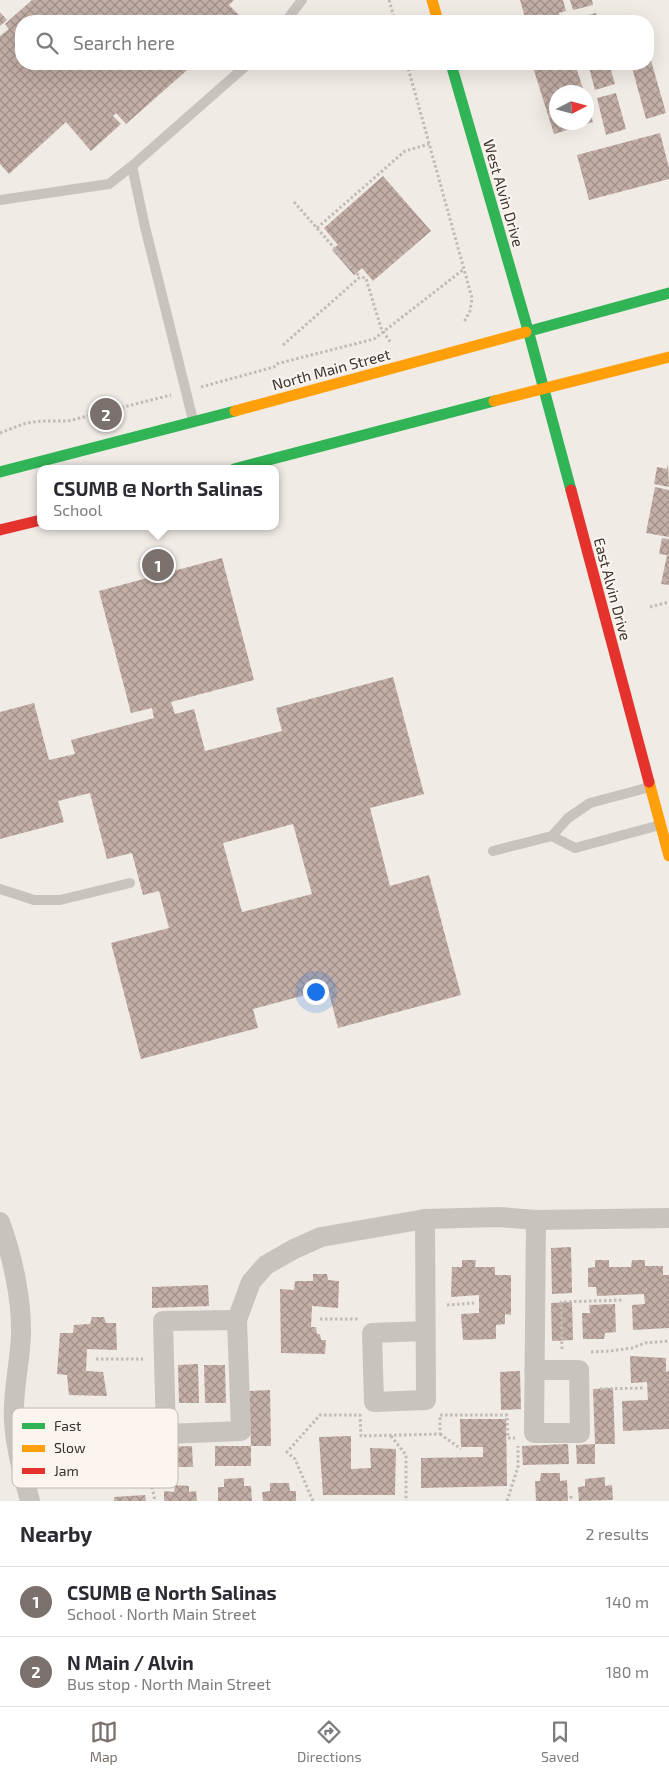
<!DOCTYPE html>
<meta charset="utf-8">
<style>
:root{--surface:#fff;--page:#f2f2f3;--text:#2b2b33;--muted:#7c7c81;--line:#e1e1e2;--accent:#7a716c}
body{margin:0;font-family:"Exo 2",sans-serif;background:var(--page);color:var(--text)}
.compass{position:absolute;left:549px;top:85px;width:45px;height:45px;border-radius:50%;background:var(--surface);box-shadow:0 5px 20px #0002;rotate:84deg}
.you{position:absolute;left:315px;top:991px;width:18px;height:18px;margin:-12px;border:4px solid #fff;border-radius:50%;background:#1a73e8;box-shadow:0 0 0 8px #1a73e833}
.badge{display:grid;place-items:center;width:32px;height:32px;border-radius:50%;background:var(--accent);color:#fff;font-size:16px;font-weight:700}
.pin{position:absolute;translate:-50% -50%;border:2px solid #fff;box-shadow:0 1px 5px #0006}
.popup{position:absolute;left:37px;top:465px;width:242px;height:65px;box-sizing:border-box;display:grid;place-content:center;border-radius:10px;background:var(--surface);filter:drop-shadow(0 1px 4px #0005);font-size:16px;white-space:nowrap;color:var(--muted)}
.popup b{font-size:19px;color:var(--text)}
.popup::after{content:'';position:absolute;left:50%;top:100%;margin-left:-10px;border:10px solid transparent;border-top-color:var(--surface)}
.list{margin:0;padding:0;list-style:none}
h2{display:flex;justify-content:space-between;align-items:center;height:65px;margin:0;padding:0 20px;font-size:21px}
h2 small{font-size:16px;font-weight:400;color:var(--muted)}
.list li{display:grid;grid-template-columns:32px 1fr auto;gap:15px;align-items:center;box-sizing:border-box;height:70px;padding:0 20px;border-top:1px solid var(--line)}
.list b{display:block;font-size:19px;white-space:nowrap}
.list p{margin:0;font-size:16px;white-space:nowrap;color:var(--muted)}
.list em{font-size:16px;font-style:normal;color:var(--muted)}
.icon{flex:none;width:28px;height:28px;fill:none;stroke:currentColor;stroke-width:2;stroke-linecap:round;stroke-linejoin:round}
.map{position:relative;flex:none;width:669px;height:1501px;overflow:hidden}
.search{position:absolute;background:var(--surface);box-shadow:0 5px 20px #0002;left:15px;right:15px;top:15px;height:55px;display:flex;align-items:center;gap:12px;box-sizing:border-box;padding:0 18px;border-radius:20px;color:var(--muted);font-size:19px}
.sheet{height:205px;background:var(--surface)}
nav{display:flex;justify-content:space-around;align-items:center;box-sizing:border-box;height:70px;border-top:1px solid var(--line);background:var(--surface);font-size:14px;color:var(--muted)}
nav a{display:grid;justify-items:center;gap:2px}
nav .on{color:var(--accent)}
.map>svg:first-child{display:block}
</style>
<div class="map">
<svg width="669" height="1501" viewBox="0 0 669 1501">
<defs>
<pattern id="building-cross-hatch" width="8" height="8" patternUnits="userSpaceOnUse" patternTransform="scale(1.25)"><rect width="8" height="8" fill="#c3afa7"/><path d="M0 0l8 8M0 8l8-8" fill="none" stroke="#a08f88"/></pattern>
</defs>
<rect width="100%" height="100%" fill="#f0ebe5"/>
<g fill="url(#building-cross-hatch)" fill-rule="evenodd">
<path d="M 32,0 L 234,0 L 229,5 L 241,17 L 236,21 L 21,21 L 21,64 L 194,64 L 126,124 L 116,113 L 113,116 L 121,124 L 91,151 L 66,122 L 9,174 L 0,164 L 0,36 L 9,29 L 5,24 Z"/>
<path d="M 520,0 L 563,0 L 566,11 L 559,13 L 561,21 L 526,21 Z"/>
<path d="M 570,0 L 592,0 L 593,5 L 573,10 Z"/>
<path d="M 0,12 L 7,20 L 0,26 Z"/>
<path d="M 596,13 L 598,21 L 577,21 L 576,18 Z"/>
<path d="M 648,50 L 666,113 L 646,119 L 631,64 L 648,64 Z"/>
<path d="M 532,64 L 575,64 L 584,92 L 556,92 L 556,122 L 586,122 L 587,103 L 593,122 L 554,134 Z"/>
<path d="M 588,64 L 609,64 L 615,84 L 595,90 Z"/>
<path d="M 616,93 L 626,129 L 606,135 L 597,98 Z"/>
<path d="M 660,133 L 669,168 L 669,179 L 589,200 L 577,155 Z"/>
<path d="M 383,176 L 431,231 L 373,281 L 362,268 L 354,275 L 332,250 L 338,245 L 324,228 Z"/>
<path d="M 668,464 L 669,487 L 654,484 L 657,467 L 667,469 Z"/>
<path d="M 655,487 L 669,490 L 669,537 L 646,533 Z"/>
<path d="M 662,538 L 669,539 L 669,585 L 661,584 L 667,555 L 659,554 Z"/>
<path d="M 222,558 L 254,680 L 171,702 L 175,714 L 194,709 L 205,751 L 282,731 L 276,708 L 393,677 L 424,794 L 370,808 L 390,886 L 429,875 L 461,995 L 338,1028 L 328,989 L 253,1009 L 258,1028 L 141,1059 L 111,943 L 169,928 L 159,891 L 143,895 L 132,853 L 107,859 L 90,793 L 58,801 L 64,822 L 0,839 L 0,712 L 34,703 L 49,760 L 75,754 L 71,740 L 154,718 L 152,708 L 131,713 L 99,591 ZM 293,824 L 312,894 L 242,912 L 223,843 Z"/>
<path d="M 571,1247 L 572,1293 L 552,1294 L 551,1248 Z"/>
<path d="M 462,1260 L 476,1260 L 475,1267 L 495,1267 L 495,1275 L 511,1275 L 511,1315 L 505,1314 L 505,1324 L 496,1325 L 496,1339 L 463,1340 L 461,1314 L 479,1313 L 479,1295 L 451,1297 L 452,1267 L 462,1267 Z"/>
<path d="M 595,1260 L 609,1260 L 609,1267 L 631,1267 L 632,1260 L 645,1260 L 645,1266 L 663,1266 L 663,1275 L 669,1275 L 669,1328 L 633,1330 L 632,1305 L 645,1304 L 644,1294 L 597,1296 L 596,1287 L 588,1287 L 588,1268 L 595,1267 Z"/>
<path d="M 313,1274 L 327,1274 L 328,1280 L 339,1281 L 338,1308 L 312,1306 L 311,1327 L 316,1327 L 317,1334 L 320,1334 L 321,1340 L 326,1340 L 325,1354 L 281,1353 L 280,1289 L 294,1290 L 295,1281 L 313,1281 Z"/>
<path d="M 208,1285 L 209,1306 L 152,1308 L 152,1287 Z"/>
<path d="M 572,1302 L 573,1340 L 552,1341 L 551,1303 Z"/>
<path d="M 615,1304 L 616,1332 L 605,1333 L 604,1339 L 583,1339 L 582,1313 L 590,1313 L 589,1305 Z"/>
<path d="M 92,1317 L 104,1317 L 106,1323 L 116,1323 L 117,1350 L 87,1349 L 86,1371 L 103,1372 L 107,1396 L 69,1395 L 67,1375 L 57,1374 L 60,1333 L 73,1333 L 74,1325 L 90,1324 Z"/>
<path d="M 630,1356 L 666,1358 L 666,1372 L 669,1371 L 669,1429 L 623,1431 L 622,1401 L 648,1400 L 647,1382 L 631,1383 Z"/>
<path d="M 198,1364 L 199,1403 L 179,1403 L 178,1365 Z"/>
<path d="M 204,1365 L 225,1365 L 226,1403 L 205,1403 Z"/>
<path d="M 520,1371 L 521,1409 L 501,1410 L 500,1372 Z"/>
<path d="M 613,1388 L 615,1444 L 595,1444 L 593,1389 Z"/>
<path d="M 270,1390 L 271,1446 L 251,1446 L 249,1391 Z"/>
<path d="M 155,1411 L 156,1447 L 136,1449 L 134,1412 Z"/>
<path d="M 51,1416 L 80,1416 L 80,1446 L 99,1446 L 100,1429 L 125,1429 L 125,1472 L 57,1478 Z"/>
<path d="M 460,1419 L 506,1419 L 507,1486 L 421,1488 L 421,1458 L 483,1457 L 483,1447 L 461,1447 Z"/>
<path d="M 351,1436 L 351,1469 L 371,1468 L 370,1448 L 396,1449 L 395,1495 L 323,1495 L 319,1437 Z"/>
<path d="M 568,1444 L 569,1464 L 523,1465 L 522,1446 Z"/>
<path d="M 595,1444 L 595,1464 L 577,1464 L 576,1445 Z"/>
<path d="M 192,1446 L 193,1467 L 156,1467 L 156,1447 Z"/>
<rect x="215" y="1446" width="36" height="20"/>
<path d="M 541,1473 L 560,1473 L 560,1481 L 567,1480 L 568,1501 L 536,1501 L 535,1481 L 540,1481 Z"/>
<path d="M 605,1477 L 605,1486 L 612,1485 L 613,1500 L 579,1501 L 578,1487 L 585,1486 L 585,1479 Z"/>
<path d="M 244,1478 L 244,1486 L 251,1486 L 252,1501 L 218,1501 L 218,1487 L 224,1487 L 224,1479 Z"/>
<path d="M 270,1483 L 289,1483 L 290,1491 L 296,1491 L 296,1501 L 263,1501 L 262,1492 L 270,1491 Z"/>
<path d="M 175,1485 L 189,1486 L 189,1492 L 196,1491 L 197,1501 L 164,1501 L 164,1491 L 174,1492 Z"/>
<path d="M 145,1495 L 146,1501 L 114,1501 L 114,1497 Z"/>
</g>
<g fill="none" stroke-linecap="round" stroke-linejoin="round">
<g stroke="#c2bbb6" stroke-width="3" stroke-dasharray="2.5 2.5" stroke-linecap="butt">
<path d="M 389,0 L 395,21"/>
<path d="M 407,64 L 472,298 L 470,311 L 464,322"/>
<path d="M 294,202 L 360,277"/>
<path d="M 317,228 L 405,151 L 429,144"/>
<path d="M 283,345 L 360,277 L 366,278 L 367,282 L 381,328 L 391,343"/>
<path d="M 201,387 L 274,367 L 276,364 L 374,339 L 464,269"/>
<path d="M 0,433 L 26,423 L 42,421 L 68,421 L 171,395"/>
<path d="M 650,607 L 669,602"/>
<path d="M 447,1305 L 474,1303"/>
<path d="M 320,1319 L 358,1319"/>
<path d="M 562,1349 L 561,1302 L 624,1300"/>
<path d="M 591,1352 L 610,1351 L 632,1348 L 645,1343 L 669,1341"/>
<path d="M 96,1359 L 143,1359"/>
<path d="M 600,1389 L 644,1388"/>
<path d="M 97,1434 L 97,1419 L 106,1412 L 145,1411"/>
<path d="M 440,1434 L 461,1449"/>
<path d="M 391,1436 L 406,1455 L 406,1501"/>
<path d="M 146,1442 L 147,1471 L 151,1470 L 152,1487 L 155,1501"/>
<path d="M 571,1496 L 571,1501"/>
<path d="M 313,1501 L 295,1459 L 287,1452 L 320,1415 L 360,1415 L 361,1436 L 440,1434 L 440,1415 L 507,1415 L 508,1438 L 515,1438"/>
<path d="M 507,1501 L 518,1467 L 518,1446"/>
</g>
<g stroke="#c9c3be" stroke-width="10">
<path d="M 286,21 L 302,0"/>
<path d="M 132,166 L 145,227 L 193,420"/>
<path d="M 0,200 L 109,184 L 132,166 L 248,64"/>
<path d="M 552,836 L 575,848 L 660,825"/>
<path d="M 493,851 L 552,836 L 568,818 L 590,803 L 650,787"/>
<path d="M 0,889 L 34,900 L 60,900 L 130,883"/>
</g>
<g stroke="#c9c3be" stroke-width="20">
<path d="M 0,1222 C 12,1255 22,1299 21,1335 C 20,1364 12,1393 14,1422 C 16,1449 23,1475 30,1501"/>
<path d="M 237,1320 L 251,1282 L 266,1265 L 294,1249 L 321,1237 L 425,1219 L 499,1217 L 536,1220 L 669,1218"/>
<path d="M 237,1320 L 241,1431 L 166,1434 L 163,1321 Z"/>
<path d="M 425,1331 L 372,1333 L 374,1402 L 426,1400 L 425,1219"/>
<path d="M 534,1370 L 579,1370 L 580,1433 L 534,1433 L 536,1220"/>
</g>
<g stroke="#30b455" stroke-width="11">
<path d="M 451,64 L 528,330 L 571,490"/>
<path d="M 526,332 L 669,293"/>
<path d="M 234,469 L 494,401"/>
<path d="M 0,472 L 235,411"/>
</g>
<g stroke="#ff9f0a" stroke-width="11">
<path d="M 432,0 L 438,21"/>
<path d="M 494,401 L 669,357"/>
<path d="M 235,411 L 526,332"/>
<path d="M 649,782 L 669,856"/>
</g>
<g stroke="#e5322d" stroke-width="11">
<path d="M 571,490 L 649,782"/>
<path d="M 0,530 L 41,520"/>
</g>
</g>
<g text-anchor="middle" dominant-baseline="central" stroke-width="4" stroke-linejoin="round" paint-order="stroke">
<g font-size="15" fill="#3b302b" stroke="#fbf5ee">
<text transform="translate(504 193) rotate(74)">West Alvin Drive</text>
<text transform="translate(331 369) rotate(-15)">North Main Street</text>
<text transform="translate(613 589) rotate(75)">East Alvin Drive</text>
</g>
</g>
<rect x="12" y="1408" width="166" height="80" rx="8" fill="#fbf5ee" stroke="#c1bab4" stroke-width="1"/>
<rect x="22" y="1423" width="23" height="6" fill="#30b455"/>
<rect x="22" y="1445" width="23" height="7" fill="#ff9f0a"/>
<rect x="22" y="1468" width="23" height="6" fill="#e5322d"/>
<g font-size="14" fill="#3b302b">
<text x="54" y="1431">Fast</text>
<text x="54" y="1453">Slow</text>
<text x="54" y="1476">Jam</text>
</g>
</svg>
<svg class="compass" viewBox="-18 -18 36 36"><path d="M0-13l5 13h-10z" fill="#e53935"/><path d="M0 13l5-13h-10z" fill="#7c7c81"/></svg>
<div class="you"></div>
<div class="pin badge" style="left:158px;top:565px">1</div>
<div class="popup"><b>CSUMB @ North Salinas</b>School</div>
<div class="pin badge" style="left:106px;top:414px">2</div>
<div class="search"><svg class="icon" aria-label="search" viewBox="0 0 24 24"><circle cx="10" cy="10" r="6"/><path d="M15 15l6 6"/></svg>Search here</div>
</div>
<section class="sheet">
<h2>Nearby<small>2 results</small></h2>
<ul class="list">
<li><span class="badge">1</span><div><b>CSUMB @ North Salinas</b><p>School · North Main Street</p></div><em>140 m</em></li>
<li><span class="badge">2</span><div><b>N Main / Alvin</b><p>Bus stop · North Main Street</p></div><em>180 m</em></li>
</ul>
</section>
<nav>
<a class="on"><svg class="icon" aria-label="map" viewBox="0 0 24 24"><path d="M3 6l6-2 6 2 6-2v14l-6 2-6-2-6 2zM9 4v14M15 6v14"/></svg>Map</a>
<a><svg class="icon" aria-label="directions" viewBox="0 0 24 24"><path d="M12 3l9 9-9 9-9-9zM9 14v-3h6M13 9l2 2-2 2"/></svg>Directions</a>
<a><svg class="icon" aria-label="saved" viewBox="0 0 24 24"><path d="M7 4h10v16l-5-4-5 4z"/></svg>Saved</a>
</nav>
